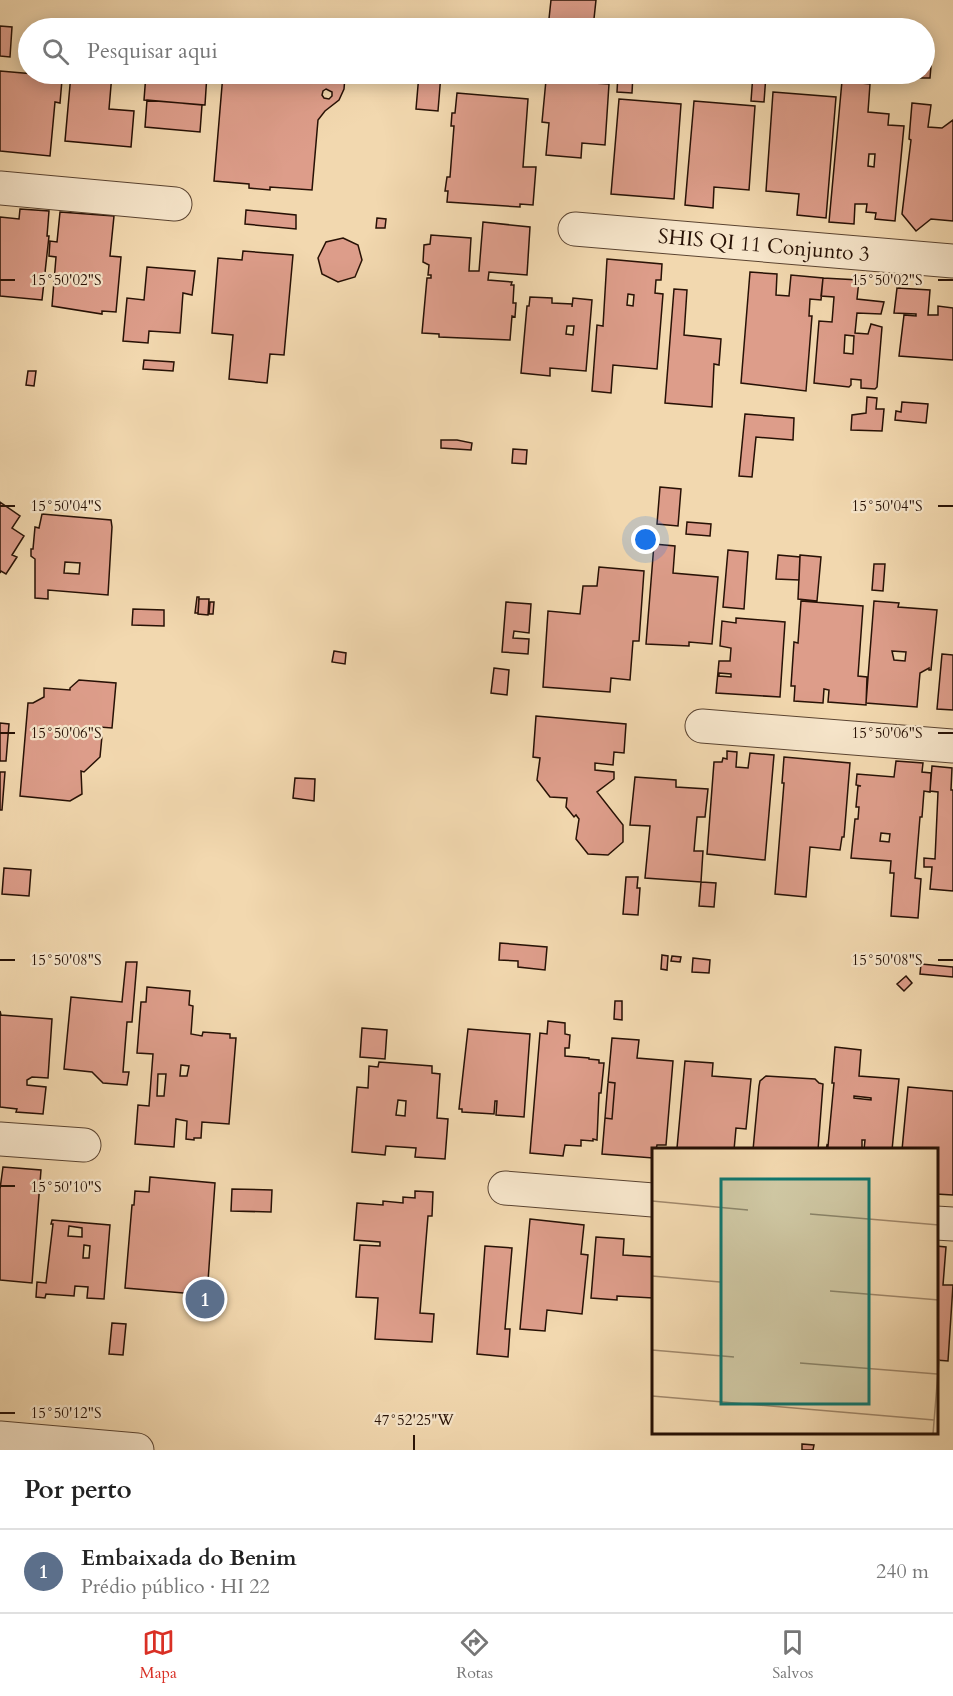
<!DOCTYPE html>
<html lang="pt">
<meta charset="utf-8">
<style>
body{margin:0;font-family:Cardo,serif;background:#f2f2f2;color:#222}
.you{position:absolute;left:646px;top:540px;width:21px;height:21px;margin:-15px;border:4px solid #fff;border-radius:50%;background:#1a73e8;box-shadow:0 0 0 9px #1a73e833}
.badge{display:grid;place-items:center;width:39px;height:39px;border-radius:50%;background:#d93025;color:#fff;font-size:20px;font-weight:700}
.pin{position:absolute;translate:-50% -50%;border:3px solid #fff;box-shadow:0 2px 6px #0006}
.list{margin:0;padding:0;list-style:none}
h2{display:flex;justify-content:space-between;align-items:center;height:78px;margin:0;padding:0 24px;font-size:26px}
h2 small{font-size:20px;font-weight:400;color:#767676}
.list li{display:grid;grid-template-columns:39px 1fr auto;gap:18px;align-items:center;box-sizing:border-box;height:84px;padding:0 24px;border-top:2px solid #e0e0e0}
.list b{display:block;font-size:22px;white-space:nowrap}
.list p{margin:0;font-size:20px;white-space:nowrap;color:#767676}
.list em{font-size:20px;font-style:normal;color:#767676}
.icon{flex:none;width:33px;height:33px;fill:none;stroke:currentColor;stroke-width:2;stroke-linecap:round;stroke-linejoin:round}
.map{position:relative;flex:none;width:953px;height:1450px;overflow:hidden}
.search{position:absolute;background:#fff;box-shadow:0 3px 15px #0003;left:18px;right:18px;top:18px;height:66px;display:flex;align-items:center;gap:15px;box-sizing:border-box;padding:0 21px;border-radius:33px;color:#767676;font-size:22px}
.sheet{height:162px;background:#fff}
nav{display:flex;justify-content:space-around;align-items:center;box-sizing:border-box;height:84px;border-top:2px solid #e0e0e0;background:#fff;font-size:16px;color:#767676}
nav a{display:grid;justify-items:center;gap:3px}
nav .on{color:#d93025}
.map>svg:first-child{display:block}
</style>
<div class="map">
<svg width="953" height="1450" viewBox="0 0 953 1450">
<rect width="100%" height="100%" fill="#f2d8af"/>
<filter id="stains"><feTurbulence type="fractalNoise" baseFrequency=".00333" numOctaves="4"/><feColorMatrix values="0 0 0 0 .2 0 0 0 0 .09 0 0 0 0 .02 0 0 0 .5 -.17"/></filter>
<radialGradient id="worn" r=".72"><stop offset=".6" stop-color="#630" stop-opacity="0"/><stop offset="1" stop-color="#630" stop-opacity=".3"/></radialGradient>
<!-- building -->
<path fill="#dd9d8a" stroke="#271105" stroke-width="1.5" fill-rule="evenodd" d="M 551,0 L 596,0 L 593,28 L 548,28 Z
M 141,24 L 156,25 L 156,28 L 141,28 Z
M 0,26 L 12,27 L 10,57 L 0,56 Z
M 924,65 L 931,66 L 930,78 L 917,78 L 917,74 L 924,74 Z
M 0,71 L 57,76 L 56,79 L 62,80 L 60,103 L 55,102 L 50,156 L 0,151 Z
M 71,74 L 112,74 L 109,109 L 134,111 L 131,147 L 65,141 Z
M 146,74 L 207,74 L 205,105 L 144,100 Z
M 223,74 L 306,74 L 345,77 L 344,89 L 339,100 L 325,111 L 318,120 L 312,190 L 270,187 L 270,190 L 249,188 L 249,184 L 214,181 ZM 326,89 L 332,92 L 332,96 L 329,99 L 324,98 L 322,95 L 323,91 Z
M 419,74 L 441,74 L 438,111 L 416,109 Z
M 618,74 L 633,74 L 632,93 L 617,92 Z
M 753,74 L 766,75 L 764,102 L 751,101 Z
M 546,80 L 609,84 L 605,145 L 582,143 L 581,158 L 546,155 L 549,123 L 542,122 Z
M 842,81 L 870,84 L 868,112 L 889,114 L 888,125 L 904,126 L 895,221 L 875,219 L 876,213 L 866,212 L 867,204 L 855,204 L 854,224 L 829,222 ZM 869,154 L 875,154 L 874,167 L 868,166 Z
M 773,92 L 836,97 L 826,218 L 797,215 L 799,194 L 766,191 Z
M 457,93 L 528,99 L 523,167 L 536,167 L 533,205 L 520,204 L 520,207 L 447,202 L 448,191 L 445,191 L 447,177 L 450,177 L 454,126 L 451,126 L 452,113 L 455,113 Z
M 619,99 L 681,104 L 674,199 L 611,194 Z
M 147,100 L 202,105 L 200,132 L 145,127 Z
M 694,101 L 755,106 L 749,190 L 714,187 L 713,208 L 685,205 Z
M 912,103 L 931,105 L 928,127 L 942,128 L 953,120 L 953,221 L 931,219 L 916,231 L 902,214 L 911,140 L 909,139 Z
M 20,209 L 49,211 L 47,236 L 49,236 L 42,300 L 0,296 L 0,217 L 19,219 Z
M 246,210 L 296,215 L 296,229 L 245,224 Z
M 60,212 L 114,216 L 110,256 L 121,257 L 116,312 L 102,311 L 102,314 L 52,306 L 56,257 L 49,256 L 50,241 L 57,242 Z
M 377,218 L 386,219 L 385,228 L 376,228 Z
M 483,222 L 530,227 L 527,275 L 489,272 L 488,280 L 512,282 L 511,285 L 514,285 L 513,303 L 516,303 L 515,317 L 512,316 L 510,340 L 439,337 L 439,334 L 422,333 L 427,278 L 431,278 L 431,275 L 428,275 L 429,265 L 423,262 L 424,245 L 430,244 L 431,235 L 471,238 L 469,271 L 479,271 Z
M 343,238 L 358,245 L 362,260 L 355,277 L 338,282 L 322,274 L 318,258 L 326,242 Z
M 243,251 L 293,255 L 284,355 L 270,354 L 267,383 L 229,379 L 233,335 L 212,333 L 218,258 L 242,260 Z
M 607,259 L 662,264 L 661,280 L 656,280 L 655,293 L 663,294 L 657,369 L 613,365 L 611,393 L 592,391 L 597,325 L 603,326 ZM 628,294 L 634,295 L 633,306 L 627,305 Z
M 147,267 L 195,271 L 192,295 L 183,293 L 180,333 L 149,331 L 148,343 L 123,341 L 127,298 L 144,300 Z
M 750,272 L 777,274 L 776,295 L 789,296 L 791,275 L 823,278 L 821,300 L 810,299 L 809,316 L 812,316 L 806,391 L 741,383 Z
M 823,278 L 859,280 L 857,299 L 884,302 L 881,314 L 857,313 L 855,333 L 868,334 L 871,324 L 882,327 L 877,387 L 875,389 L 861,388 L 861,380 L 851,379 L 851,385 L 849,387 L 814,383 L 819,321 L 832,322 L 834,297 L 821,296 ZM 845,335 L 854,336 L 853,354 L 844,353 Z
M 897,288 L 930,290 L 928,315 L 938,315 L 938,306 L 953,308 L 953,360 L 899,356 L 904,315 L 916,316 L 916,314 L 894,313 Z
M 674,289 L 687,290 L 684,335 L 721,339 L 719,365 L 714,364 L 712,407 L 665,403 Z
M 530,297 L 552,298 L 552,303 L 572,304 L 572,307 L 573,298 L 592,300 L 586,371 L 550,368 L 550,376 L 521,373 L 527,306 L 529,306 ZM 567,326 L 574,326 L 573,335 L 566,334 Z
M 144,360 L 174,362 L 173,371 L 143,369 Z
M 28,371 L 36,371 L 34,386 L 26,385 Z
M 867,397 L 877,398 L 876,409 L 884,409 L 882,431 L 851,430 L 852,415 L 866,413 Z
M 902,402 L 928,404 L 926,423 L 895,420 L 896,411 L 901,412 Z
M 745,414 L 794,418 L 793,440 L 756,437 L 752,477 L 739,476 Z
M 441,440 L 457,440 L 472,443 L 471,450 L 441,448 Z
M 513,449 L 527,450 L 526,464 L 512,463 Z
M 660,487 L 681,489 L 678,526 L 657,524 Z
M 0,502 L 20,516 L 12,528 L 24,536 L 12,555 L 17,557 L 6,574 L 1,571 L 0,573 Z
M 42,514 L 111,520 L 112,527 L 108,595 L 48,590 L 48,599 L 35,598 L 35,559 L 31,556 L 31,549 L 33,549 L 35,527 L 39,528 ZM 65,562 L 80,563 L 79,574 L 64,573 Z
M 687,522 L 711,524 L 710,536 L 686,534 Z
M 654,544 L 675,546 L 673,573 L 718,577 L 712,644 L 689,642 L 689,646 L 646,644 Z
M 728,550 L 748,552 L 744,609 L 723,607 Z
M 778,555 L 800,557 L 799,580 L 776,579 Z
M 800,555 L 821,557 L 817,601 L 798,599 Z
M 874,564 L 885,564 L 883,591 L 872,590 Z
M 599,567 L 644,571 L 639,641 L 633,641 L 630,680 L 611,678 L 610,692 L 543,687 L 548,611 L 580,614 L 583,586 L 597,586 Z
M 197,597 L 199,597 L 198,613 L 195,613 Z
M 199,599 L 209,599 L 208,615 L 198,614 Z
M 801,601 L 863,606 L 858,676 L 867,677 L 866,705 L 828,702 L 829,690 L 824,689 L 823,703 L 794,701 L 795,686 L 791,686 L 794,642 L 798,643 Z
M 874,601 L 899,603 L 898,607 L 937,610 L 931,670 L 929,670 L 929,668 L 920,673 L 917,707 L 866,703 ZM 892,651 L 906,652 L 905,661 L 894,660 Z
M 210,602 L 214,602 L 213,614 L 209,614 Z
M 506,602 L 531,604 L 529,633 L 514,631 L 513,638 L 529,639 L 528,654 L 502,652 Z
M 133,609 L 164,610 L 164,626 L 132,625 Z
M 736,618 L 785,622 L 780,697 L 716,693 L 719,661 L 730,661 L 731,648 L 720,646 L 722,621 L 736,623 ZM 719,673 L 731,674 L 731,677 L 719,676 Z
M 334,651 L 346,653 L 345,664 L 332,662 Z
M 942,654 L 953,655 L 953,710 L 937,709 Z
M 494,668 L 509,670 L 507,695 L 491,693 Z
M 79,680 L 116,683 L 112,728 L 100,727 L 99,735 L 102,736 L 100,757 L 84,772 L 81,771 L 82,794 L 70,801 L 20,796 L 28,703 L 33,703 L 44,697 L 44,688 L 70,690 L 70,688 Z
M 536,716 L 626,724 L 624,753 L 614,752 L 613,765 L 595,763 L 595,770 L 614,772 L 614,779 L 597,792 L 623,825 L 623,842 L 608,855 L 588,854 L 576,839 L 579,819 L 576,815 L 574,817 L 566,807 L 567,798 L 550,797 L 537,780 L 540,758 L 533,757 Z
M 0,723 L 9,724 L 6,761 L 0,761 Z
M 727,751 L 737,752 L 736,767 L 748,768 L 750,753 L 774,755 L 765,860 L 707,854 L 714,762 L 722,762 L 723,758 L 727,759 Z
M 784,757 L 850,763 L 844,837 L 842,837 L 840,850 L 810,847 L 806,897 L 775,894 L 784,783 L 782,783 Z
M 896,761 L 923,763 L 922,772 L 931,773 L 930,792 L 924,791 L 922,817 L 920,817 L 915,878 L 921,879 L 918,918 L 891,916 L 894,873 L 890,873 L 891,861 L 851,858 L 855,819 L 858,819 L 859,807 L 856,807 L 858,786 L 861,786 L 856,785 L 857,774 L 894,777 ZM 881,833 L 890,834 L 889,842 L 880,841 Z
M 932,766 L 952,768 L 951,790 L 953,790 L 953,891 L 930,889 L 932,867 L 924,867 L 924,858 L 935,859 L 938,792 L 930,791 Z
M 0,772 L 5,772 L 2,810 L 0,810 Z
M 635,777 L 676,780 L 676,787 L 708,789 L 705,817 L 697,817 L 694,851 L 703,851 L 701,882 L 645,878 L 650,826 L 630,825 Z
M 295,778 L 315,779 L 314,801 L 293,798 Z
M 4,868 L 31,870 L 29,896 L 2,894 Z
M 626,877 L 638,877 L 637,888 L 640,888 L 638,915 L 623,914 Z
M 701,882 L 716,883 L 714,907 L 699,906 Z
M 500,943 L 547,947 L 545,970 L 518,967 L 518,961 L 499,960 Z
M 662,955 L 668,956 L 667,970 L 661,969 Z
M 672,956 L 681,957 L 680,962 L 671,961 Z
M 693,958 L 710,960 L 709,973 L 692,972 Z
M 126,962 L 137,962 L 132,1022 L 127,1022 L 123,1072 L 129,1072 L 127,1085 L 103,1083 L 92,1072 L 64,1069 L 71,997 L 122,1002 Z
M 921,964 L 953,967 L 953,977 L 920,974 Z
M 906,976 L 912,983 L 904,991 L 897,984 Z
M 147,987 L 190,991 L 189,1005 L 193,1006 L 191,1034 L 202,1036 L 203,1032 L 230,1034 L 230,1038 L 236,1038 L 229,1124 L 202,1122 L 201,1138 L 194,1138 L 194,1140 L 186,1139 L 187,1121 L 176,1119 L 174,1147 L 135,1144 L 138,1105 L 149,1106 L 153,1054 L 137,1053 L 141,1002 L 146,1002 ZM 181,1065 L 189,1066 L 187,1076 L 180,1076 ZM 158,1074 L 166,1074 L 164,1096 L 157,1096 Z
M 615,1001 L 622,1001 L 622,1020 L 614,1019 Z
M 0,1011 L 1,1015 L 52,1019 L 48,1078 L 32,1077 L 27,1080 L 27,1085 L 46,1087 L 43,1114 L 16,1112 L 17,1109 L 0,1107 Z
M 548,1021 L 565,1023 L 565,1034 L 570,1035 L 569,1048 L 565,1048 L 565,1056 L 589,1058 L 589,1059 L 599,1060 L 599,1063 L 604,1063 L 601,1093 L 599,1093 L 597,1140 L 593,1139 L 593,1141 L 581,1140 L 581,1146 L 565,1145 L 563,1156 L 530,1153 L 540,1033 L 547,1034 Z
M 362,1028 L 387,1030 L 385,1059 L 360,1057 Z
M 468,1029 L 530,1034 L 524,1117 L 496,1115 L 497,1101 L 495,1101 L 494,1114 L 462,1112 L 462,1109 L 459,1109 Z
M 612,1038 L 639,1040 L 637,1058 L 673,1061 L 666,1145 L 657,1145 L 656,1150 L 653,1150 L 653,1158 L 602,1154 L 605,1118 L 612,1119 L 615,1083 L 608,1082 Z
M 835,1047 L 861,1050 L 859,1076 L 899,1079 L 892,1150 L 864,1150 L 865,1140 L 862,1140 L 862,1150 L 826,1150 L 827,1145 L 828,1146 L 833,1093 L 834,1083 L 832,1083 ZM 854,1096 L 871,1098 L 871,1100 L 854,1098 Z
M 685,1061 L 713,1063 L 712,1076 L 751,1079 L 746,1129 L 736,1128 L 734,1150 L 681,1150 L 677,1148 Z
M 379,1062 L 432,1066 L 432,1073 L 440,1074 L 437,1118 L 448,1119 L 445,1159 L 415,1157 L 416,1148 L 386,1146 L 385,1155 L 352,1152 L 357,1087 L 368,1088 L 369,1066 L 378,1067 ZM 398,1100 L 406,1101 L 405,1116 L 396,1115 Z
M 766,1076 L 815,1079 L 819,1083 L 823,1084 L 818,1150 L 753,1150 L 759,1086 L 760,1081 Z
M 608,1082 L 615,1083 L 612,1119 L 605,1118 Z
M 908,1087 L 953,1091 L 953,1195 L 936,1194 L 936,1150 L 902,1150 Z
M 3,1167 L 41,1170 L 32,1283 L 0,1280 L 0,1189 Z
M 150,1177 L 215,1183 L 207,1295 L 125,1288 L 132,1205 L 134,1205 L 135,1191 L 149,1192 Z
M 232,1189 L 272,1190 L 271,1212 L 231,1211 Z
M 415,1191 L 433,1192 L 432,1216 L 428,1216 L 420,1313 L 434,1314 L 432,1342 L 375,1339 L 378,1298 L 356,1297 L 360,1245 L 380,1246 L 380,1242 L 354,1240 L 357,1203 L 383,1205 L 383,1201 L 403,1203 L 403,1197 L 415,1198 Z
M 530,1219 L 584,1225 L 581,1254 L 588,1255 L 582,1314 L 547,1310 L 545,1331 L 520,1329 Z
M 52,1220 L 110,1225 L 104,1299 L 87,1298 L 88,1287 L 75,1286 L 74,1296 L 46,1294 L 45,1298 L 36,1297 L 37,1282 L 46,1283 L 53,1224 L 51,1224 ZM 69,1226 L 82,1228 L 82,1237 L 68,1236 ZM 84,1245 L 90,1246 L 89,1258 L 83,1258 Z
M 596,1237 L 624,1239 L 623,1255 L 653,1257 L 653,1298 L 617,1296 L 617,1300 L 591,1298 Z
M 485,1246 L 512,1248 L 505,1329 L 510,1329 L 508,1357 L 477,1354 Z
M 936,1246 L 946,1247 L 943,1285 L 953,1285 L 948,1361 L 936,1360 Z
M 112,1323 L 126,1324 L 123,1355 L 109,1354 Z
M 802,1444 L 814,1445 L 813,1450 L 802,1450 Z"/>
<g fill="none" stroke-linecap="round" stroke-linejoin="round">
<defs>
<path id="minor" d="M 0,188 L 175,204
M 575,229 L 953,261
M 702,726 L 953,746
M 0,1139 L 84,1145
M 505,1188 L 653,1200
M 936,1223 L 953,1224
M 0,1438 L 137,1450"/>
</defs>
<!-- minor casing -->
<use href="#minor" stroke="#5a4330" stroke-width="35"/>
<!-- minor -->
<use href="#minor" stroke="#f7e6cb" stroke-width="33"/>
</g>
<!-- ticks -->
<path fill="none" stroke="#271105" stroke-width="2" d="M 0,280 L 15,280M 938,280 L 953,280M 0,506 L 15,506M 938,506 L 953,506M 0,733 L 15,733M 938,733 L 953,733M 0,960 L 15,960M 938,960 L 953,960M 0,1186 L 15,1186M 0,1413 L 15,1413M 414,1435 L 414,1450"/>
<g text-anchor="middle" stroke-width="4.5" stroke-linejoin="round" paint-order="stroke">
<!-- street labels -->
<g font-size="21" fill="#271105" stroke="#f7e6cb">
<text transform="translate(764 245) rotate(5)" y="7">SHIS QI 11 Conjunto 3</text>
</g>
</g>
<!-- overview -->
<g transform="translate(652 1148)">
<rect width="286" height="286" fill="#f2d8af"/>
<path fill="none" stroke="#a1886b" stroke-width="1.5" d="M 0,53 L 96,62M 158,66 L 287,77M 0,128 L 68,134M 178,143 L 287,152M 0,202 L 82,209M 148,215 L 285,226M 0,248 L 282,272M 281,286 L 287,212"/>
<path fill="#0f766e" fill-opacity="0.15" stroke="#0f766e" stroke-width="3" d="M 69,31 L 217,31 L 217,256 L 69,256 Z"/>
<rect width="286" height="286" fill="none" stroke="#271105" stroke-width="3"/>
</g>
<g font-size="15" text-anchor="middle" fill="#271105" stroke="#f7e6cb" stroke-width="4.5" stroke-linejoin="round" paint-order="stroke">
<text x="66" y="285">15°50'02"S</text>
<text x="887" y="285">15°50'02"S</text>
<text x="66" y="511">15°50'04"S</text>
<text x="887" y="511">15°50'04"S</text>
<text x="66" y="738">15°50'06"S</text>
<text x="887" y="738">15°50'06"S</text>
<text x="66" y="965">15°50'08"S</text>
<text x="887" y="965">15°50'08"S</text>
<text x="66" y="1192">15°50'10"S</text>
<text x="66" y="1418">15°50'12"S</text>
<text x="414" y="1425">47°52'25"W</text>
</g>
<rect width="100%" height="100%" filter="url(#stains)"/>
<rect width="100%" height="100%" fill="url(#worn)"/>
</svg>
<div class="you"></div>
<div class="pin badge" style="left:205px;top:1299px;background:#5c6f8a">1</div>
<div class="search"><svg class="icon" aria-label="search" viewBox="0 0 24 24"><circle cx="10" cy="10" r="6"/><path d="M15 15l6 6"/></svg>Pesquisar aqui</div>
</div>
<section class="sheet">
<h2>Por perto<small></small></h2>
<ul class="list">
<li><span class="badge" style="background:#5c6f8a">1</span><div><b>Embaixada do Benim</b><p>Prédio público · HI 22</p></div><em>240 m</em></li>
</ul>
</section>
<nav>
<a class="on"><svg class="icon" aria-label="map" viewBox="0 0 24 24"><path d="M3 6l6-2 6 2 6-2v14l-6 2-6-2-6 2zM9 4v14M15 6v14"/></svg>Mapa</a>
<a><svg class="icon" aria-label="directions" viewBox="0 0 24 24"><path d="M12 3l9 9-9 9-9-9zM9 14v-3h6M13 9l2 2-2 2"/></svg>Rotas</a>
<a><svg class="icon" aria-label="saved" viewBox="0 0 24 24"><path d="M7 4h10v16l-5-4-5 4z"/></svg>Salvos</a>
</nav>
